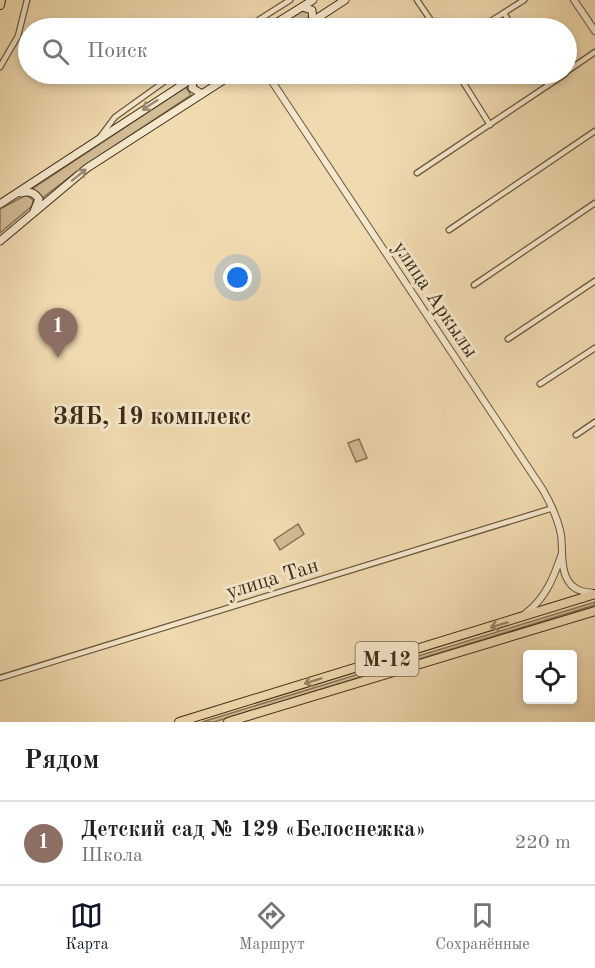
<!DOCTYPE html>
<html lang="ru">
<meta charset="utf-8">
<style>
body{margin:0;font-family:"Old Standard TT",serif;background:#f2f2f2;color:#202124}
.controls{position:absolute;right:18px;bottom:18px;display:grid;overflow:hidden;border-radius:6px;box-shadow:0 3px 9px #0003}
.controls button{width:54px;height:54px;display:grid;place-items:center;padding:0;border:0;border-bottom:2px solid #e0e0e0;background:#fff;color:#202124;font:30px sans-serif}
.you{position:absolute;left:238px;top:278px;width:21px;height:21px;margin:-15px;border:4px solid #fff;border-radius:50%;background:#1a73e8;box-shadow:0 0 0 9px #1a73e833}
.badge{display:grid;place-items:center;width:39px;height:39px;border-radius:50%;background:#111827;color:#fff;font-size:20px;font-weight:700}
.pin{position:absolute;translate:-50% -50px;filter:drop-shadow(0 2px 3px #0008)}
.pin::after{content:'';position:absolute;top:32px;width:21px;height:18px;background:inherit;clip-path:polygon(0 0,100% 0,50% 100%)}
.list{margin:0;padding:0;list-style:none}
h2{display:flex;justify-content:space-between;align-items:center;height:78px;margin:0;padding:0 24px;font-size:26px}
h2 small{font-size:20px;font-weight:400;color:#757577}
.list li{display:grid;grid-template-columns:39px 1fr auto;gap:18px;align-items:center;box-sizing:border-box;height:84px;padding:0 24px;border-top:2px solid #e0e0e0}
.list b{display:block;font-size:22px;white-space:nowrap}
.list p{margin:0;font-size:20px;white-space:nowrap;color:#757577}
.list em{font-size:20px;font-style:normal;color:#757577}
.icon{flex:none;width:33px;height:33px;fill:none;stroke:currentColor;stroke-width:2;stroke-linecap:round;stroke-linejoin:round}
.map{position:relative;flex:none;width:595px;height:722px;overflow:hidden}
.search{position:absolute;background:#fff;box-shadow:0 3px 9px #0003;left:18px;right:18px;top:18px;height:66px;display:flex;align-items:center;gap:15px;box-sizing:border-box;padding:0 21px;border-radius:33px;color:#757577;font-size:22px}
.sheet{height:162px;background:#fff}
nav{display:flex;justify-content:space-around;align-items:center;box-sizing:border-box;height:84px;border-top:2px solid #e0e0e0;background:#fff;font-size:16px;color:#757577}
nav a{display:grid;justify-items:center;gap:3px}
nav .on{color:#111827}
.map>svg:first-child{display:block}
</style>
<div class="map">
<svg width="595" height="722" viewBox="0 0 595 722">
<rect width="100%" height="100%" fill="#f0daaf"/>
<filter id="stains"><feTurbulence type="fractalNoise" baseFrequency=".00333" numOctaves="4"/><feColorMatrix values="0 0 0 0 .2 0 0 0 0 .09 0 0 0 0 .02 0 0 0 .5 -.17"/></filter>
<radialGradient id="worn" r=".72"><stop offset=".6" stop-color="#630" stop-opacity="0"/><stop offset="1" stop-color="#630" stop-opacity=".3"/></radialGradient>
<!-- green -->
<path fill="#d2bc95" stroke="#887456" stroke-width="1.5" d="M 304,10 L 309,11 L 310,16 L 293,28 L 275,28 Z
M 186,87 L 191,95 L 84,166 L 41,199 L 33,188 Z
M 26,195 L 33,200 L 32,206 L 0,233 L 0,209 Z
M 359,439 L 367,458 L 356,462 L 348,443 Z
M 298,524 L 304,534 L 280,550 L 274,540 Z
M 595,602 L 595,605 L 214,722 L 202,722 Z"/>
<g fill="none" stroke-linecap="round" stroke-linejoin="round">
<defs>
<path id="minor" d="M 417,0 L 436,28
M 504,13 L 513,28
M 246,28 L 290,0
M 480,28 L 524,0
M 0,67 L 18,36 L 27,0
M 566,72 L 595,52
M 458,74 L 490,125
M 541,74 L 548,85
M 100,137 L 115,117 L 175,74
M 417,173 L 565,74
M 449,230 L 595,131
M 474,285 L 595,203
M 508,339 L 595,281
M 540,384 L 595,348
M 576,435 L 595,422
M 0,678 L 553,508"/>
<path id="tertiary" d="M 574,0 L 595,31
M 267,74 L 543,490 C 551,504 558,519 561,535 C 563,549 560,570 569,582 C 575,591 585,592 594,593
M 525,614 C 546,598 554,577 562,553"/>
<path id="secondary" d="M 302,7 L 312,10 L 313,21
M 268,28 L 313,0
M 302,28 L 345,0
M 194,78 L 192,88 L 202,94
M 21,193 C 29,191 34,192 39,199 L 34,211
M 0,204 L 199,74
M 0,241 L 87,168 L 233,74"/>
<path id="primary" d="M 0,5 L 1,0
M 179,722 L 595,594
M 228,722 L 595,611"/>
</defs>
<!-- minor casing -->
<use href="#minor" stroke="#6a573d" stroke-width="7"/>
<!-- tertiary casing -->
<use href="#tertiary" stroke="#6a573d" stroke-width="8"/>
<!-- secondary casing -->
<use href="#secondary" stroke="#3d2b17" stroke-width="9"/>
<!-- primary casing -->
<use href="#primary" stroke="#3d2b17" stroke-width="10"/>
<!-- minor -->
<use href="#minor" stroke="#f5e7cb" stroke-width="4.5"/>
<!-- tertiary -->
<use href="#tertiary" stroke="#f5e7cb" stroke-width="6"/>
<!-- secondary -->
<use href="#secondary" stroke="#f5e7cb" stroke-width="7"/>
<!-- primary -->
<use href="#primary" stroke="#f0daaf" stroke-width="8"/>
</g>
<!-- one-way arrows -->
<defs><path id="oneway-shaft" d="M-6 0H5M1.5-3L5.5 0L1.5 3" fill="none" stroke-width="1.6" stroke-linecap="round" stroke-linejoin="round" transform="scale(1.5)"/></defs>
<g stroke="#998971">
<use href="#oneway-shaft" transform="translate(150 105) rotate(147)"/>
<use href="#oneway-shaft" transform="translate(79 175) rotate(-39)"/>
</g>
<g stroke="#968263">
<use href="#oneway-shaft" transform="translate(499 625) rotate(163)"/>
<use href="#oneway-shaft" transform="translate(313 681) rotate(163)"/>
</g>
<g text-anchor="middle" stroke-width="6" stroke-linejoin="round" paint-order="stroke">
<!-- shield labels -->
<rect fill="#f5e7cb" stroke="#74634d" stroke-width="1.5" x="355.5" y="642" width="63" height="34" rx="4.5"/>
<g font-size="20" font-weight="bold" fill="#3d2b17">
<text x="387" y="666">М-12</text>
</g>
<!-- street labels -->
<g font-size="21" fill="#3d2b17" stroke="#f5e7cb">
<text transform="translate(436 299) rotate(56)" y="7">улица Аркылы</text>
<text transform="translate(272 578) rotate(-17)" y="7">улица Тан</text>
</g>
<!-- quarter labels -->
<g font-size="24" font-weight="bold" fill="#3d2b17" stroke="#f5e7cb">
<text x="152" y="424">ЗЯБ, 19 комплекс</text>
</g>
</g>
<rect width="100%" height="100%" filter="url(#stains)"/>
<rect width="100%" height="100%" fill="url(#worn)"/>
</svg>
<div class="controls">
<button><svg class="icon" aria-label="locate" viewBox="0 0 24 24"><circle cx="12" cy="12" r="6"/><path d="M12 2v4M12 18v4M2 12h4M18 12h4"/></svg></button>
</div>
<div class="you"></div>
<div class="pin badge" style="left:58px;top:358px;background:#8d6e63">1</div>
<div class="search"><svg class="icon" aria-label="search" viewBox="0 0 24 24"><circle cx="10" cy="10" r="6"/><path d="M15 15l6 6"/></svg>Поиск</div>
</div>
<section class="sheet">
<h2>Рядом<small></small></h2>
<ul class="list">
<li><span class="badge" style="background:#8d6e63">1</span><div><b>Детский сад № 129 «Белоснежка»</b><p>Школа</p></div><em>220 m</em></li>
</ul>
</section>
<nav>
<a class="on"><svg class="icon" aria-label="map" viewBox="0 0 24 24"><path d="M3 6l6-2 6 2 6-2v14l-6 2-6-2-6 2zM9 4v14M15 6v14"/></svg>Карта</a>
<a><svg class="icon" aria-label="directions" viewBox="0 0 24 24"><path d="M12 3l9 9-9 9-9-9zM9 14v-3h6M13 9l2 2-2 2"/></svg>Маршрут</a>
<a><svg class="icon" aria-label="saved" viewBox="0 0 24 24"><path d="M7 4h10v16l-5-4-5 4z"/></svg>Сохранённые</a>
</nav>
